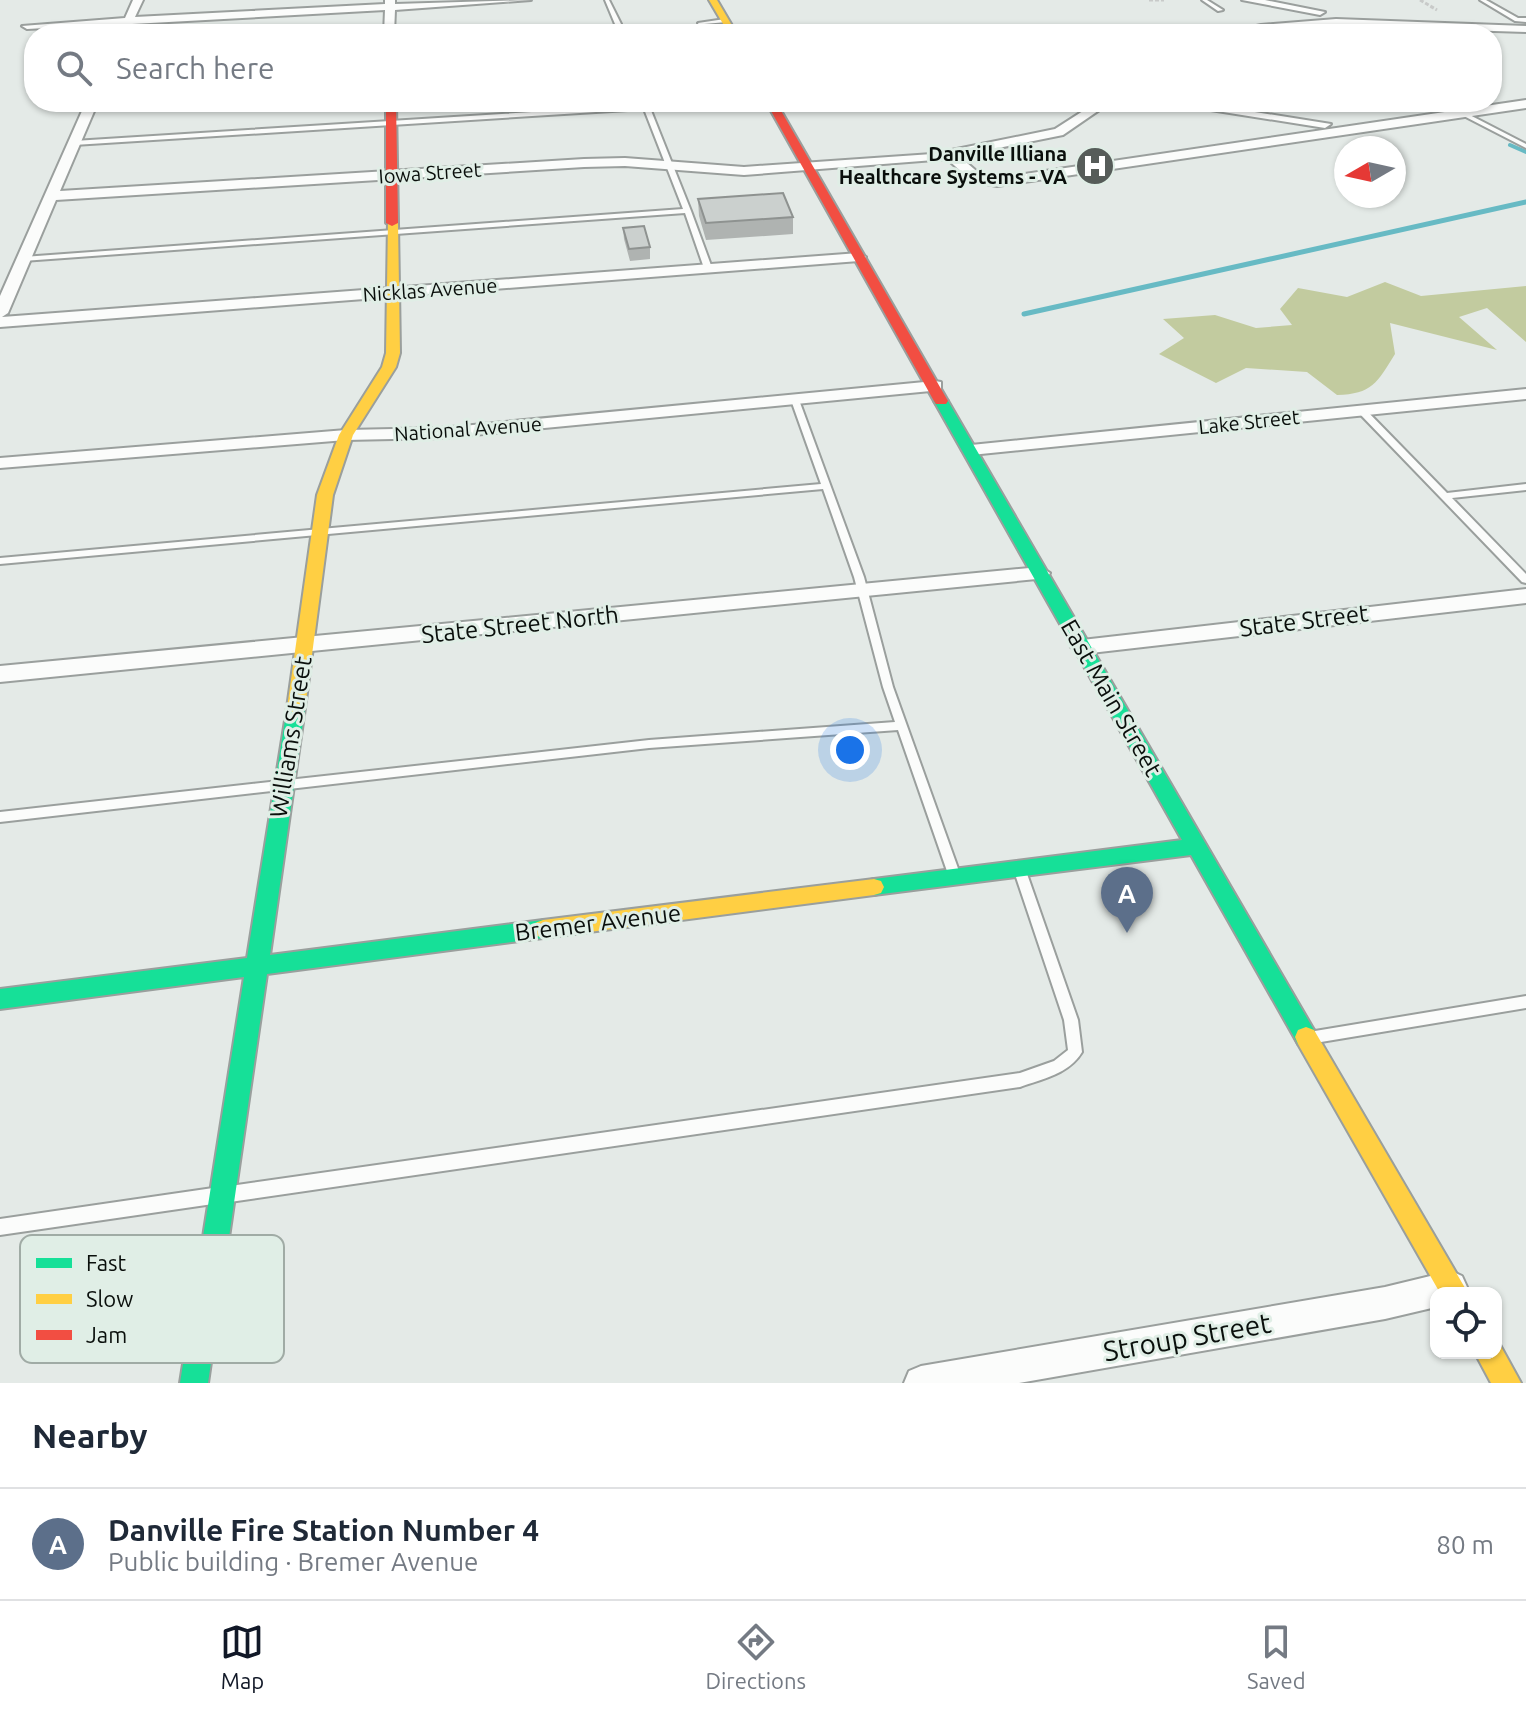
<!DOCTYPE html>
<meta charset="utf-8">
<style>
body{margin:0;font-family:Ubuntu,sans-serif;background:#f2f2f3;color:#1f2937}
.controls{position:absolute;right:24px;bottom:24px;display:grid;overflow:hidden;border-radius:16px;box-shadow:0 2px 6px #0004}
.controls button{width:72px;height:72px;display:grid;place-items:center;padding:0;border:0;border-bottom:2px solid #e0e1e3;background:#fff;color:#1f2937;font:40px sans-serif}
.compass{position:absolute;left:1334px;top:136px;width:72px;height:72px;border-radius:50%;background:#fff;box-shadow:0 2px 6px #0004;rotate:261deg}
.you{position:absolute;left:850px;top:750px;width:28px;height:28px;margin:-20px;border:6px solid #fff;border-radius:50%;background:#1a73e8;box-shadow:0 0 0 12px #1a73e833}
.badge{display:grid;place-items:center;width:52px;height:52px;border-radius:50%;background:#111827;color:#fff;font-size:26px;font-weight:700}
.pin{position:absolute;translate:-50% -66px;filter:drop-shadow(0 2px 4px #0008)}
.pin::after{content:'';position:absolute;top:42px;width:28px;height:24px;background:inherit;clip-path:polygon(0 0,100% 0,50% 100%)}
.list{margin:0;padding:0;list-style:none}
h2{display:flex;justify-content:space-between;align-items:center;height:104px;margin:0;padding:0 32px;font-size:34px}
h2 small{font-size:26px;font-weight:400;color:#747a83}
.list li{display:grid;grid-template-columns:52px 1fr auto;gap:24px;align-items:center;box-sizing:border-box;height:112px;padding:0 32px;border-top:2px solid #e0e1e3}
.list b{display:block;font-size:30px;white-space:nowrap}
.list p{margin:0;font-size:26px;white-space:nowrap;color:#747a83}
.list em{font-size:26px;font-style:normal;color:#747a83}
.icon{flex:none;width:44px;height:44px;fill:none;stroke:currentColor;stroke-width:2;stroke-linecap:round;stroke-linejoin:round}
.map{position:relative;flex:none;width:1526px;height:1383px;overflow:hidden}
.search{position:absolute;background:#fff;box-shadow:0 2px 6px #0004;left:24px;right:24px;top:24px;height:88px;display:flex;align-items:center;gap:20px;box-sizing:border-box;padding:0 28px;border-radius:32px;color:#747a83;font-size:30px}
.sheet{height:216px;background:#fff}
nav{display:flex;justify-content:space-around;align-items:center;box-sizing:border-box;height:112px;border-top:2px solid #e0e1e3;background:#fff;font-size:22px;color:#747a83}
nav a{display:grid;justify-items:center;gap:4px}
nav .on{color:#111827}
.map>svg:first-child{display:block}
</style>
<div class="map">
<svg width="1526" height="1383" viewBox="0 0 1526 1383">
<rect width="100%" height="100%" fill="#e4eae7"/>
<!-- forest -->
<path fill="#c2cb9f" d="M 1385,282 L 1421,296 L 1526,286 L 1526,342 L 1487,308 L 1459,317 L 1497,350 L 1390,323 L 1395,354 C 1377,383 1372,394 1337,395 L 1307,372 L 1246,368 L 1216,383 L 1159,354 L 1184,338 L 1163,319 L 1215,315 L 1256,328 L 1292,325 L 1280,309 L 1298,288 L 1347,297 Z"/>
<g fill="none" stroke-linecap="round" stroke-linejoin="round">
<!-- stream-far1 -->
<path stroke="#67bac4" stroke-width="4" d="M 1510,145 L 1526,152"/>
<!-- stream -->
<path stroke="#67bac4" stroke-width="5" d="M 1024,314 L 1526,202"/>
<defs>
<path id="lane" d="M 605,0 L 609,0 L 621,24 L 615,30 L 537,34 L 612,28 L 615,24 Z
M 1202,0 L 1207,0 L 1223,10 L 1218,11 Z
M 1480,0 L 1486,0 L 1518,18 L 1526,18 L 1526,22 L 1515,21 Z
M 725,19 L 727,22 L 704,24 L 709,34 L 703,34 L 698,23 Z
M 643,102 L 648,103 L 691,211 L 712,268 L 711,270 L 704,268 L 685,213 L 23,261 L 19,259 L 23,257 L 683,209 L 644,109 L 74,145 L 71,143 L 74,141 L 643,105 Z
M 1462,111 L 1526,144 L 1526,148 L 1460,114 L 1459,113 Z
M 795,397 L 799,400 L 864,577 L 893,687 L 960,874 L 958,878 L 954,879 L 950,878 L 948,874 L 898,730 L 649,748 L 0,822 L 0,812 L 649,740 L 895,722 L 883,687 L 854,577 L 823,489 L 0,564 L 0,558 L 821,484 L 791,400 Z
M 1361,407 L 1364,408 L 1447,493 L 1526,484 L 1526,490 L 1452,498 L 1526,574 L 1526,583 L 1522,582 L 1358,412 L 1358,408 Z
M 1020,866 L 1024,867 L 1026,871 L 1078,1020 L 1082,1052 C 1069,1074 1042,1079 1020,1087 L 230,1202 L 225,1199 L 222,1194 L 225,1189 L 230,1186 L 1020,1073 L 1054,1061 L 1068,1050 L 1064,1020 L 1014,871 L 1016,867 Z
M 1526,996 L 1526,1008 L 1315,1043 L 1310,1041 L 1308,1037 L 1310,1033 L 1315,1031 Z
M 213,1188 L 218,1191 L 221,1196 L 218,1201 L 213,1204 L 0,1235 L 0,1219 Z"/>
<path id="street" d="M 133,0 L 143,0 L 135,17 L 385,4 L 385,0 L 395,0 L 395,4 L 531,0 L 395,10 L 394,34 L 384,34 L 385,10 L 132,24 L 128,34 L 118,33 L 122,24 L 27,29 L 22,26 L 125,18 Z
M 1242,0 L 1265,0 L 1325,12 L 1320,15 Z
M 1336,19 L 1526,26 L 1526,32 L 1336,26 L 1218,34 L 1261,25 Z
M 1526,100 L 1526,108 L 997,186 L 972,181 L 947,159 L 744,175 L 625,166 L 584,167 L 56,200 L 8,313 L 2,317 L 859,253 L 866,257 L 859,261 L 0,327 L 0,296 L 86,102 L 98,102 L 60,191 L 584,159 L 625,158 L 744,167 L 932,154 L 1055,129 L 1097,102 L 1111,102 L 1063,135 L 959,156 L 981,175 L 997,178 Z
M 1160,102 L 1192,102 L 1331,124 L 1325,128 Z
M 935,381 L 941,382 L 941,390 L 441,438 L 346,440 L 0,468 L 0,458 L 346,430 L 441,428 Z
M 1526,389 L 1526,399 L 971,455 L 962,450 L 971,445 Z
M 1040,567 L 1050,573 L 1047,578 L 0,682 L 0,666 Z
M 1526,589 L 1526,603 L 1082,654 L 1071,647 L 1082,640 Z
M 1451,1271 L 1462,1276 L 1467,1287 L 1465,1293 L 1436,1293 L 1436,1307 L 1385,1319 L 1019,1383 L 904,1383 L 909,1371 L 921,1366 L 1385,1287 Z"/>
<path id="fast" d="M 941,397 L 948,401 L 1314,1030 L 1317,1037 L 1314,1044 L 1306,1047 L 1298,1044 L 1191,855 L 874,895 L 867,893 L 864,887 L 867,881 L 874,879 L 1182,840 L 934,401 Z
M 296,701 L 305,708 L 270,955 L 543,920 L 551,923 L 554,929 L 551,935 L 543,938 L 267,974 L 208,1383 L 180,1383 L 244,977 L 0,1009 L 0,989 L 247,958 L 287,708 Z"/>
<path id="slow" d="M 709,0 L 717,0 L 737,34 L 729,34 Z
M 388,221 L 398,223 L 400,353 L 396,367 L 353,435 L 333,495 L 305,708 L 296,715 L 287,708 L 317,495 L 339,435 L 382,367 L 386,353 Z
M 874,879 L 881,881 L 884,887 L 881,893 L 874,895 L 543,938 L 535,935 L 532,929 L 535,923 L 543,920 Z
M 1306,1027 L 1314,1030 L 1468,1293 L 1440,1293 L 1298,1044 L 1295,1037 L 1298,1030 Z
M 1496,1342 L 1499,1343 L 1521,1383 L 1491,1383 L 1475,1353 L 1496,1353 Z"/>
<path id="jam" d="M 386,102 L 396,102 L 398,223 L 392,226 L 386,223 Z
M 766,102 L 776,102 L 948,401 L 946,404 L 936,404 L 934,401 Z"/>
</defs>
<!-- lane casing -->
<use href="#lane" stroke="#9a9f9d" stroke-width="4"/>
<!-- street casing -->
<use href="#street" stroke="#9a9f9d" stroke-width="4"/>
<!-- fast casing -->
<use href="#fast" stroke="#9a9f9d" stroke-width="4"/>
<!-- slow casing -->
<use href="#slow" stroke="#9a9f9d" stroke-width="4"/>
<!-- jam casing -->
<use href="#jam" stroke="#9a9f9d" stroke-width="4"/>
<!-- path -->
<path stroke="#c8cac9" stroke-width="3" stroke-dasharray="4 2" stroke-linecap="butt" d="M 1149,0 L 1164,0
M 1420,0 L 1437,10"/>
<!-- lane -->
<use href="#lane" fill="#fbfcfb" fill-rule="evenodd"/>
<!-- street -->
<use href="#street" fill="#fbfcfb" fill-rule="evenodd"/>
<!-- fast -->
<use href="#fast" fill="#16e098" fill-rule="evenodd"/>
<!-- slow -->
<use href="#slow" fill="#ffcf43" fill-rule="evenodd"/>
<!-- jam -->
<use href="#jam" fill="#f24e42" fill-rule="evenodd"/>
</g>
<!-- wall -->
<path fill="#afb3b1" d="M 698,199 L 793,217 L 793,234 L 706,240 L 699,216 Z
M 623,228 L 650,247 L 650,259 L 630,261 L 624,239 Z"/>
<!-- building -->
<path fill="#cbd0ce" stroke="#8e9290" stroke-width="2" d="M 783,193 L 793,217 L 706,223 L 698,199 Z
M 644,226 L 650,247 L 629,249 L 623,228 Z"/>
<!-- icons -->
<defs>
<symbol id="hospital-disc" viewBox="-11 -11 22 22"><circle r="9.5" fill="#565c59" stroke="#e0eee6"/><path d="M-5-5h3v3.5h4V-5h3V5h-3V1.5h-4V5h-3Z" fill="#fff"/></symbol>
</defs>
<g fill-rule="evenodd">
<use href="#hospital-disc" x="1073" y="144" width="44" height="44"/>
</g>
<g text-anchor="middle" stroke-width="6" stroke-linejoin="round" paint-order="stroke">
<!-- far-poi labels -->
<g font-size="20" font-weight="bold" fill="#0a0f0c" stroke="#e0eee6" text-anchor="end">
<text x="1067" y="161">Danville Illiana<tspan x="1067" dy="23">Healthcare Systems - VA</tspan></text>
</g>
<!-- far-street labels -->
<g font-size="20" fill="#0a0f0c" stroke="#e0eee6">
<text transform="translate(430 173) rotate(-4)" y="7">Iowa Street</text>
<text transform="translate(430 290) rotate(-4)" y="7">Nicklas Avenue</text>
<text transform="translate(1249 422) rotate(-6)" y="7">Lake Street</text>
<text transform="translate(468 429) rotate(-4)" y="7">National Avenue</text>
</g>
<!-- street labels -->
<g font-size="24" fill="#0a0f0c" stroke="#e0eee6">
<text transform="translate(1304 621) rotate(-7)" y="8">State Street</text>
<text transform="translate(520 625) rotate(-6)" y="8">State Street North</text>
<text transform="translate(1111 698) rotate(60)" y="8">East Main Street</text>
<text transform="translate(291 737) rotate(-81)" y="8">Williams Street</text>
<text transform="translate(598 923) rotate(-7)" y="8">Bremer Avenue</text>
</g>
<!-- near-street labels -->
<g font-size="28" fill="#0a0f0c" stroke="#e0eee6">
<text transform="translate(1187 1337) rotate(-10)" y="10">Stroup Street</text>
</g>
</g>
<!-- legend -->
<rect x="20" y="1235" width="264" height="128" rx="12" fill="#e0eee6" stroke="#a0aba5" stroke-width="2"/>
<rect x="36" y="1258" width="36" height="10" fill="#16e098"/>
<rect x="36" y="1294" width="36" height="10" fill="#ffcf43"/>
<rect x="36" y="1330" width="36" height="10" fill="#f24e42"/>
<g font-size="22" fill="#0a0f0c">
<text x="86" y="1271">Fast</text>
<text x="86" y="1307">Slow</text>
<text x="86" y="1343">Jam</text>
</g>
</svg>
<div class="controls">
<button><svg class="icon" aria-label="locate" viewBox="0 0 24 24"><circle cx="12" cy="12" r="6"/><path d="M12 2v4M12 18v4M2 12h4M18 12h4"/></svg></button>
</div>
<svg class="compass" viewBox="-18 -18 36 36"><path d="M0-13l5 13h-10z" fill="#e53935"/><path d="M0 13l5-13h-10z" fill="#747a83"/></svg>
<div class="you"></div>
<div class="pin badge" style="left:1127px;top:933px;background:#5c6f8a">A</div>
<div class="search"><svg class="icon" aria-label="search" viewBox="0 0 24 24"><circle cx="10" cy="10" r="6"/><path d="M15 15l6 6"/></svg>Search here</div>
</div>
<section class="sheet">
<h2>Nearby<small></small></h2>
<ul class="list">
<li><span class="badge" style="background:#5c6f8a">A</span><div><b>Danville Fire Station Number 4</b><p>Public building · Bremer Avenue</p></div><em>80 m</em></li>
</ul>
</section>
<nav>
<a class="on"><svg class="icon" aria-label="map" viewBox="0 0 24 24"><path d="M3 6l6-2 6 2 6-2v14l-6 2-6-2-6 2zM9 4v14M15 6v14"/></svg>Map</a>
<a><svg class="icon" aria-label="directions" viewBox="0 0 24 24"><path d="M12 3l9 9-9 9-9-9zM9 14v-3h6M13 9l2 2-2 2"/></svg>Directions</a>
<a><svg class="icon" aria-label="saved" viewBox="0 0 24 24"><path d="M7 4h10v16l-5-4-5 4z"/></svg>Saved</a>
</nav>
